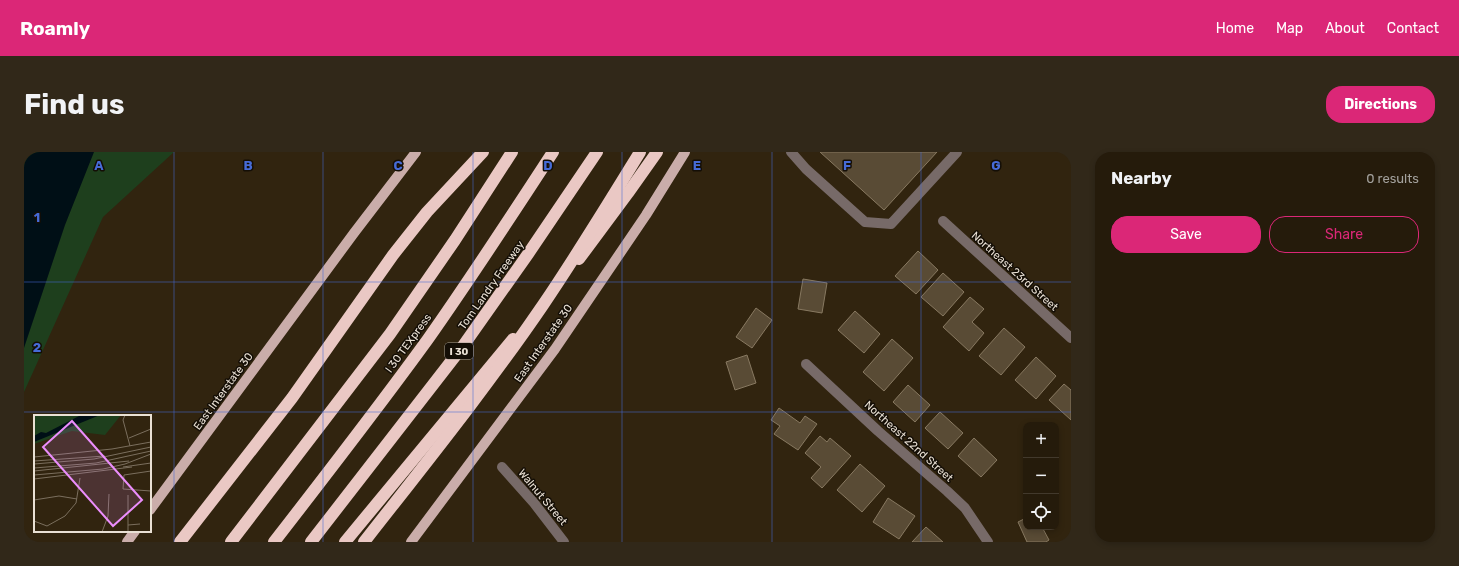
<!DOCTYPE html>
<meta charset="utf-8">
<style>
body{margin:0;font-family:Rubik,sans-serif;background:#312819;color:#f1f3f6}
.controls{position:absolute;right:12px;bottom:12px;display:grid;overflow:hidden;border-radius:8px;box-shadow:0 2px 6px #0003}
.controls button{width:36px;height:36px;display:grid;place-items:center;padding:0;border:0;border-bottom:1px solid #42392c;background:#251b0b;color:#f1f3f6;font:20px sans-serif}
.list{margin:0;padding:0;list-style:none}
h2{display:flex;justify-content:space-between;align-items:center;height:52px;margin:0;padding:0 16px;font-size:17px}
h2 small{font-size:13px;font-weight:400;color:#a3a19d}
.actions{display:flex;gap:8px;padding:12px 16px}
.actions a{flex:1;padding:9px 0;border:1px solid #db2777;border-radius:16px;text-align:center;font-size:14px;color:#db2777}
.actions .main{background:#db2777;color:#fff}
.icon{flex:none;width:22px;height:22px;fill:none;stroke:currentColor;stroke-width:2;stroke-linecap:round;stroke-linejoin:round}
.map{position:relative;flex:none;width:1047px;height:390px;overflow:hidden;border-radius:16px}
header{display:flex;align-items:center;gap:24px;box-sizing:border-box;height:56px;padding:0 20px;background:#db2777;color:#fff}
header strong{font-size:19px}
nav{display:flex;gap:22px;margin-inline-start:auto;font-size:14px}
.intro{display:flex;align-items:center;justify-content:space-between;box-sizing:border-box;height:96px;padding:0 24px}
h1{margin:0;font-size:28px}
.button{padding:10px 18px;border-radius:16px;background:#db2777;color:#fff;font-size:14px;font-weight:700}
main{display:flex;gap:24px;padding:0 24px}
aside{flex:1;background:#251b0b;border-radius:16px;box-shadow:0 2px 6px #0003}
.map>svg:first-child{display:block}
</style>
<header>
<strong>Roamly</strong>
<nav><a>Home</a><a>Map</a><a>About</a><a>Contact</a></nav>
</header>
<div class="intro"><h1>Find us</h1><a class="button">Directions</a></div>
<main>
<div class="map">
<svg width="1047" height="390" viewBox="0 0 1047 390">
<rect width="100%" height="100%" fill="#31240f"/>
<!-- green -->
<path fill="#1e3f1d" d="M 0,0 L 150,0 L 79,65 L 0,240 Z"/>
<!-- water -->
<path fill="#000f16" d="M 0,0 L 70,0 L 41,73 L 0,196 Z"/>
<!-- building -->
<path fill="#594b35" stroke="#887961" d="M 796,0 L 913,0 L 860,58 Z
M 894,99 L 914,118 L 892,142 L 871,124 Z
M 919,121 L 940,140 L 919,164 L 897,145 Z
M 779,127 L 803,131 L 798,161 L 774,157 Z
M 946,145 L 960,157 L 948,170 L 960,181 L 945,199 L 919,175 Z
M 732,156 L 748,168 L 728,196 L 712,185 Z
M 831,159 L 856,182 L 840,201 L 814,178 Z
M 980,176 L 1001,195 L 977,223 L 955,204 Z
M 868,187 L 889,206 L 860,239 L 839,220 Z
M 723,203 L 732,231 L 711,238 L 702,210 Z
M 1012,205 L 1032,224 L 1012,247 L 991,228 Z
M 1040,232 L 1047,238 L 1047,268 L 1025,248 Z
M 884,233 L 906,253 L 891,270 L 869,250 Z
M 755,256 L 776,271 L 781,264 L 793,272 L 774,298 L 750,282 L 756,274 L 747,268 Z
M 916,260 L 939,281 L 924,297 L 901,276 Z
M 796,284 L 803,290 L 806,286 L 827,304 L 798,336 L 787,326 L 797,315 L 781,301 Z
M 950,286 L 973,308 L 957,325 L 934,304 Z
M 836,312 L 861,334 L 838,360 L 813,338 Z
M 864,346 L 891,364 L 875,387 L 849,370 Z
M 1002,366 L 1002,375 L 1018,375 L 1025,388 L 1022,390 L 1003,390 L 994,370 Z
M 902,375 L 919,390 L 888,390 Z"/>
<g fill="none" stroke-linecap="round" stroke-linejoin="round">
<!-- minor -->
<path stroke="#776a68" stroke-width="10" d="M 767,0 L 782,17 L 841,70 L 867,72 L 933,0
M 919,69 L 1047,186
M 782,212 L 854,279 L 923,339 L 941,356 L 964,390
M 478,315 L 510,351 L 540,390"/>
<!-- major -->
<path stroke="#caadaa" stroke-width="10" d="M 126,358 L 330,81 L 392,0
M 103,390 L 111,379
M 387,390 L 531,197 L 622,63 L 661,0"/>
<!-- highway -->
<path stroke="#eac8c4" stroke-width="12" d="M 555,107 L 604,41 L 633,0
M 156,390 L 268,246 L 369,103 L 403,60 L 459,0
M 207,390 L 366,182 L 431,88 L 488,0
M 250,390 C 302,323 354,256 404,187 C 447,126 488,63 529,0
M 287,390 L 439,194 L 504,102 L 573,0
M 321,390 L 489,187"/>
<!-- highway-bridge -->
<path stroke="#eac8c4" stroke-width="12" d="M 340,390 C 401,312 463,235 519,153 C 553,103 584,52 616,0"/>
</g>
<!-- grid -->
<path fill="none" stroke="#466bd7" stroke-width="1" stroke-opacity="0.55" d="M 150,0 L 150,390M 299,0 L 299,390M 449,0 L 449,390M 598,0 L 598,390M 748,0 L 748,390M 897,0 L 897,390M 0,130 L 1047,130M 0,260 L 1047,260"/>
<g text-anchor="middle" stroke-width="3" stroke-linejoin="round" paint-order="stroke">
<!-- shield labels -->
<rect fill="#140e06" stroke="#a9a196" stroke-width="1" x="421" y="191" width="28" height="16" rx="3"/>
<g font-size="10" font-weight="bold" fill="#e9e0d4">
<text x="435" y="203">I 30</text>
</g>
<!-- street labels -->
<g font-size="11" fill="#e9e0d4" stroke="#140e06">
<text transform="translate(991 119) rotate(42)" y="4">Northeast 23rd Street</text>
<text transform="translate(467 133) rotate(-55)" y="4">Tom Landry Freeway</text>
<text transform="translate(384 191) rotate(-54)" y="4">I 30 TEXpress</text>
<text transform="translate(519 191) rotate(-55)" y="4">East Interstate 30</text>
<text transform="translate(199 239) rotate(-54)" y="4">East Interstate 30</text>
<text transform="translate(885 289) rotate(42)" y="4">Northeast 22nd Street</text>
<text transform="translate(519 345) rotate(50)" y="4">Walnut Street</text>
</g>
</g>
<!-- overview -->
<g transform="translate(10 263)">
<rect width="117" height="117" fill="#31240f"/>
<path d="M 0,0 L 87,0 L 71,20 L 38,16 L 0,29 Z" fill="#1e3f1d"/>
<path d="M 47,0 L 66,0 L 0,27 L 0,21 L 7,17 L 12,18 Z" fill="#000f16"/>
<path fill="none" stroke="#7b6f5e" stroke-width="1" d="M 91,0 L 89,5 L 96,31M 95,23 L 117,14M 0,42 L 78,34 L 117,27M 0,46 L 71,41M 0,49 L 60,44 L 117,32M 89,52 L 117,48M 0,53 L 62,48 L 117,36M 0,56 L 95,46M 117,56 L 90,60 L 89,74 L 117,76M 0,60 L 69,54 L 91,49 L 117,39M 0,64 L 98,52M 0,68 L 0,85M 0,85 L 25,81 L 43,84M 0,106 L 13,111 L 31,101 L 42,88 L 46,63M 94,110 L 106,109M 68,117 L 74,101 L 75,79M 94,117 L 94,80"/>
<path fill="#eb8dfc" fill-opacity="0.15" stroke="#eb8dfc" stroke-width="2" d="M 38,6 L 108,85 L 79,111 L 9,32 Z"/>
<rect width="117" height="117" fill="none" stroke="#e9e0d4" stroke-width="2"/>
</g>
<g font-size="13" text-anchor="middle" font-weight="bold" fill="#466bd7" stroke="#140e06" stroke-width="3" stroke-linejoin="round" paint-order="stroke">
<text x="75" y="18">A</text>
<text x="224" y="18">B</text>
<text x="374" y="18">C</text>
<text x="524" y="18">D</text>
<text x="673" y="18">E</text>
<text x="823" y="18">F</text>
<text x="972" y="18">G</text>
<text x="13" y="70">1</text>
<text x="13" y="200">2</text>
</g>
</svg>
<div class="controls">
<button>+</button>
<button>−</button>
<button><svg class="icon" aria-label="locate" viewBox="0 0 24 24"><circle cx="12" cy="12" r="6"/><path d="M12 2v4M12 18v4M2 12h4M18 12h4"/></svg></button>
</div>
</div>
<aside>
<h2>Nearby<small>0 results</small></h2>
<ul class="list">
</ul>
<div class="actions"><a class="main">Save</a><a>Share</a></div>
</aside>
</main>
